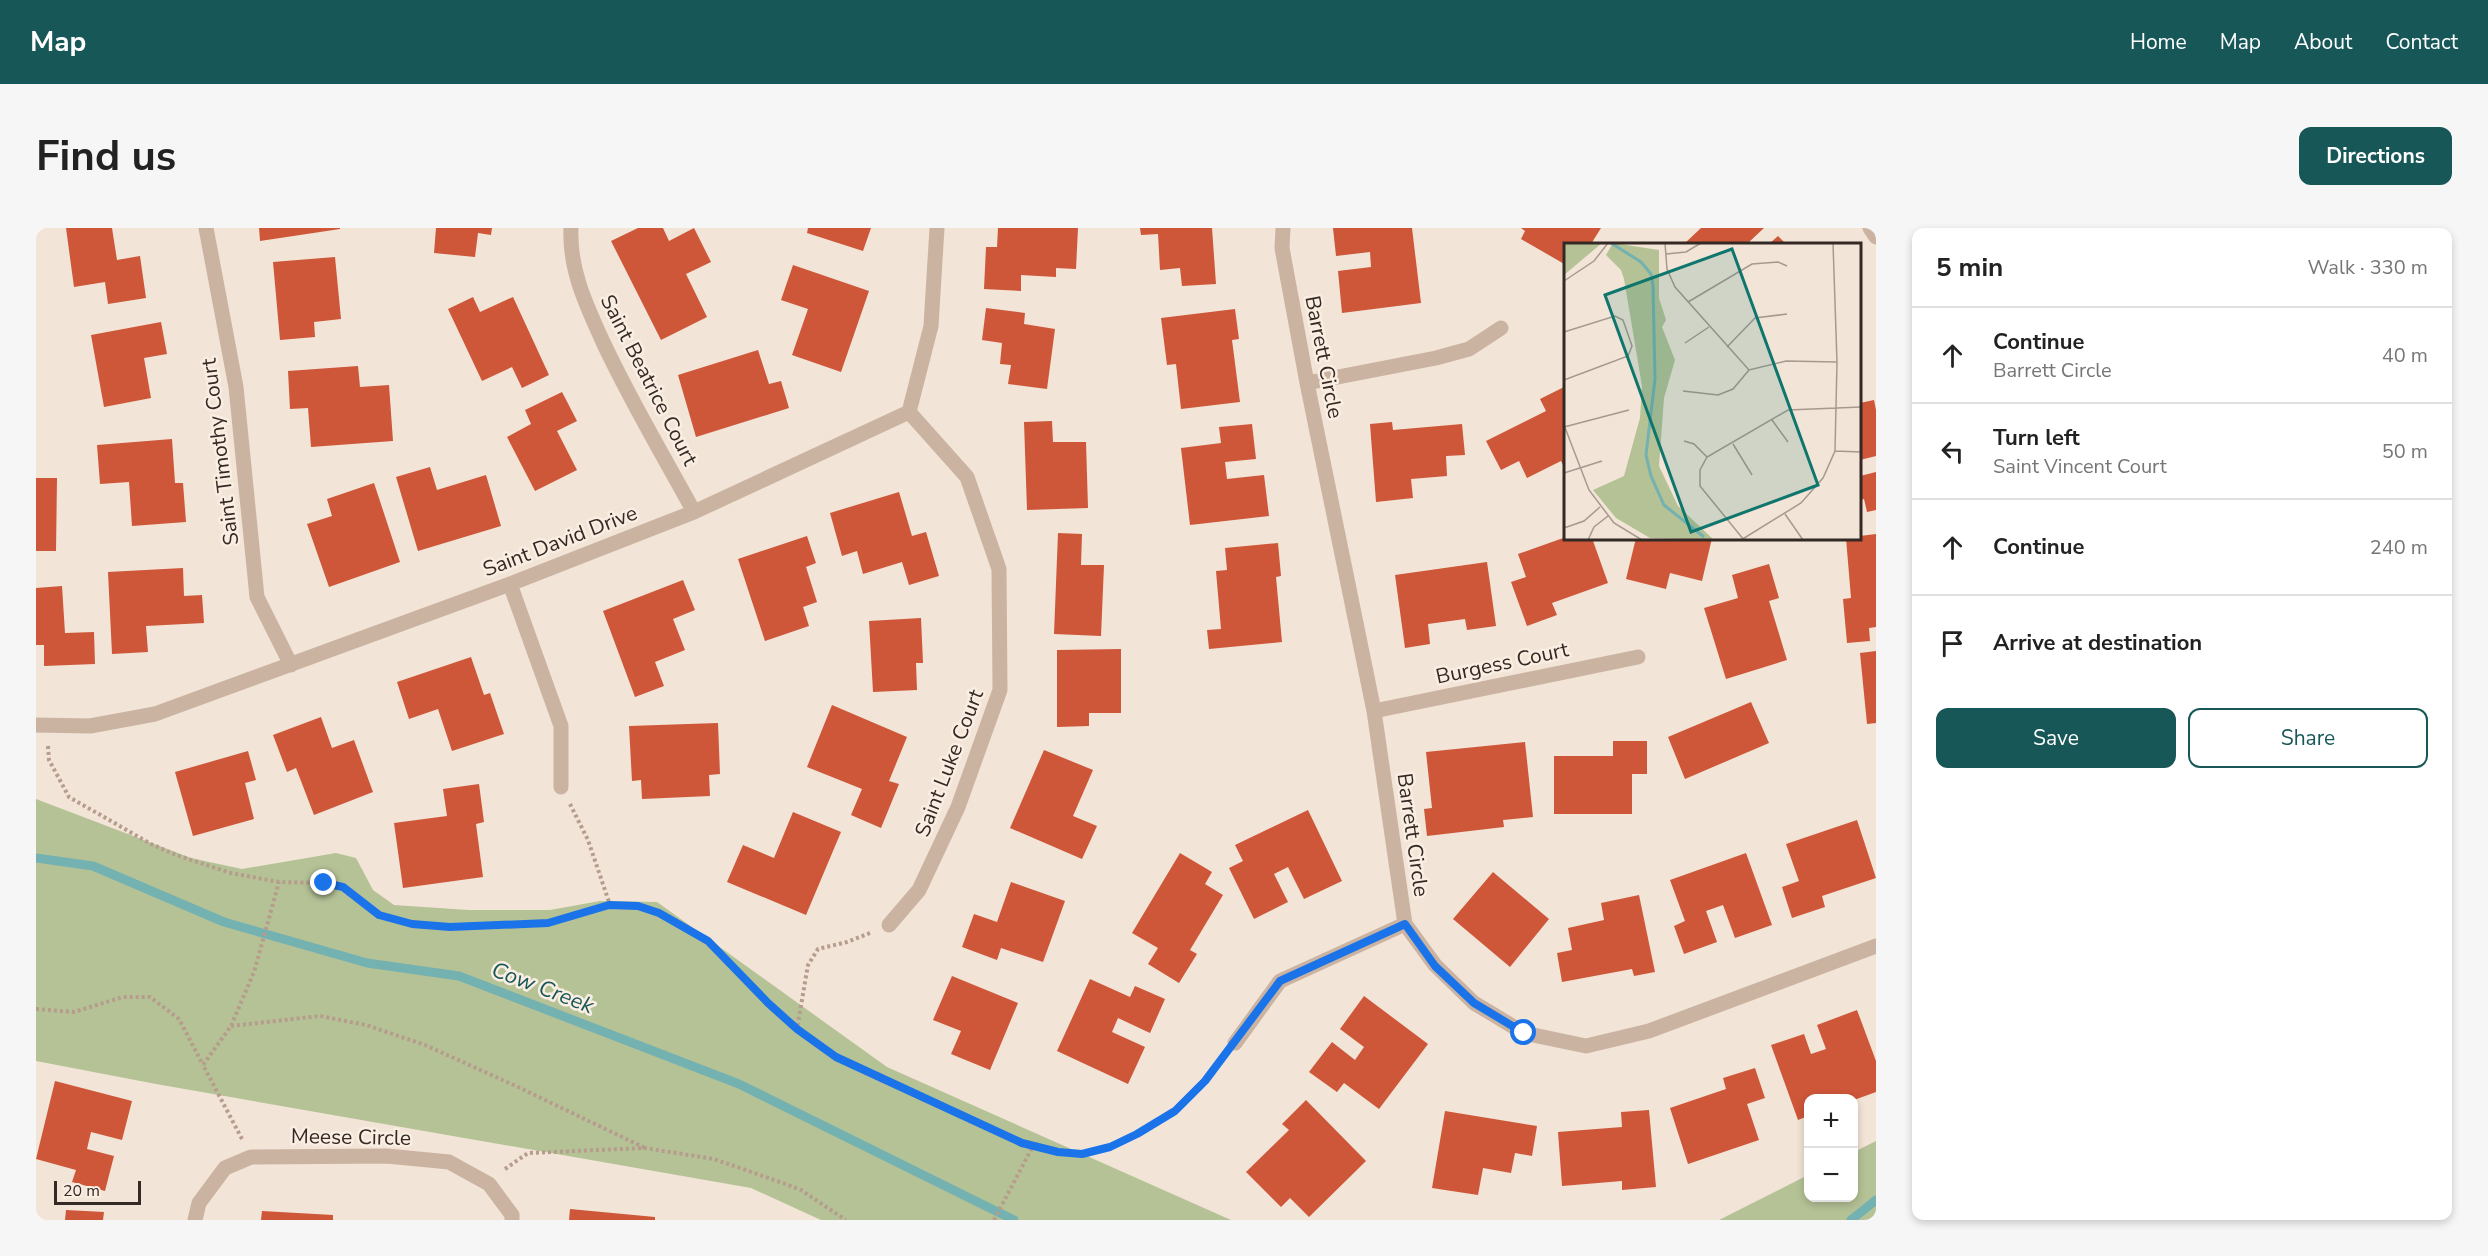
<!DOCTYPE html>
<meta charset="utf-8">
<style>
body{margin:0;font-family:"Nunito Sans",sans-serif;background:#f6f6f6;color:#222}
.controls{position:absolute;right:18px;bottom:18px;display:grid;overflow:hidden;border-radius:12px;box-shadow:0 3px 9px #0003}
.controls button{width:54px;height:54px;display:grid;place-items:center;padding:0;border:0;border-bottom:2px solid #e0e0e0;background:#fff;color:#222;font:30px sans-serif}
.scale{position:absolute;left:18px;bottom:15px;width:87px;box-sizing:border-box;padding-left:6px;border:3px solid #352925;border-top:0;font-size:16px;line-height:21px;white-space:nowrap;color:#352925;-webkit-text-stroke:4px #faeee2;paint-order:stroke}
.stop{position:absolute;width:18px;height:18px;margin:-14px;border:4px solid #1a73e8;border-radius:50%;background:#fff}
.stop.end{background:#1a73e8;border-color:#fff;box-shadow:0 2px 6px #0008}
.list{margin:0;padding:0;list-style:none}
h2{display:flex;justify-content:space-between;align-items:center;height:78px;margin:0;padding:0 24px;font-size:26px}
h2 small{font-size:20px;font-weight:400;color:#767676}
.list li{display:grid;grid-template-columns:39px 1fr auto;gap:18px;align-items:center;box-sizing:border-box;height:96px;padding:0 24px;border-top:2px solid #e0e0e0}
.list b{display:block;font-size:22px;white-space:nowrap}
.list p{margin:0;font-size:20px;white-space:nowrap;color:#767676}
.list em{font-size:20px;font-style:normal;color:#767676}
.actions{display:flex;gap:12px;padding:18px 24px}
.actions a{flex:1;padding:14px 0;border:2px solid #185758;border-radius:12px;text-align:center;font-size:21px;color:#185758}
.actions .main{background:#185758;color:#fff}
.icon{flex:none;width:33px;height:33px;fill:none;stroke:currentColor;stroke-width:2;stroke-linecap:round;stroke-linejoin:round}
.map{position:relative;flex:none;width:1840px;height:992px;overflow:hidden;border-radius:12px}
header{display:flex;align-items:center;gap:36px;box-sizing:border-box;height:84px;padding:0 30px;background:#185758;color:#fff}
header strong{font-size:28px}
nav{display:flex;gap:33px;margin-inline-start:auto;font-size:21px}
.intro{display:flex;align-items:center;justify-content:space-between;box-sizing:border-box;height:144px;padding:0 36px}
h1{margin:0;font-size:42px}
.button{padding:15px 27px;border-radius:12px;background:#185758;color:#fff;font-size:21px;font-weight:700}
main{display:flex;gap:36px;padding:0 36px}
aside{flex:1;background:#fff;border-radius:12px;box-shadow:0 3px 9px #0003}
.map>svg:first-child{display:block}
</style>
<header>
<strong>Map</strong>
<nav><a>Home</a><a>Map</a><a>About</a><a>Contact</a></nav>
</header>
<div class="intro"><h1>Find us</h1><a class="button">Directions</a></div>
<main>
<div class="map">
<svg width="1840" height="992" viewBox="0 0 1840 992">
<rect width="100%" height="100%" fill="#f2e4d6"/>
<!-- green -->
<path fill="#b5c296" d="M 0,571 L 155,630 L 206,641 L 300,625 L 320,630 L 337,662 L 358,677 L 433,682 L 514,682 L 564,673 L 621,674 L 851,839 L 1195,992 L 785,992 L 715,960 L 120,856 L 0,833 Z
M 1840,913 L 1840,992 L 1683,992 L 1772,947 L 1772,970 L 1818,970 L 1818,924 Z"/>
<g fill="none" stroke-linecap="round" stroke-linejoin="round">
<!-- stream -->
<path stroke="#74b1b1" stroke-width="9" d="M 0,630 L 57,638 L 188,694 L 331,735 L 423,748 L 703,856 L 978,992
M 1815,992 L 1840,972"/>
</g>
<!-- building -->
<path fill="#ce5639" d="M 30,0 L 76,0 L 81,32 L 104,28 L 110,70 L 72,76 L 69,54 L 38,59 Z
M 223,0 L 304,0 L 304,1 L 224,13 Z
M 400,0 L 456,0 L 455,7 L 442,5 L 439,29 L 398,25 Z
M 602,0 L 627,0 L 633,13 L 658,0 L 675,34 L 650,46 L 671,89 L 625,112 L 575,13 Z
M 772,0 L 835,0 L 827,23 L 771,5 Z
M 962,0 L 1042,0 L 1040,41 L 1020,40 L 1020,49 L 985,47 L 985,63 L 948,61 L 950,19 L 961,19 Z
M 1104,0 L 1176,0 L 1180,56 L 1146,58 L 1144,40 L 1124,42 L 1122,6 L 1105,7 Z
M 1297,0 L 1376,0 L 1385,75 L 1306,85 L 1302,43 L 1335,39 L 1334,24 L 1300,28 Z
M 1485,0 L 1565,0 L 1555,16 L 1530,16 L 1530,37 L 1485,11 L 1489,3 Z
M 1665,0 L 1728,0 L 1712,15 L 1714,16 L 1648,16 Z
M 1742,8 L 1750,16 L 1733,16 Z
M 299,29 L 305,91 L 278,94 L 279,109 L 244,112 L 237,34 Z
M 757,37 L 833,63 L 805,144 L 756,127 L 772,81 L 745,72 Z
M 437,69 L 444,84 L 477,69 L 513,147 L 486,160 L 476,139 L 446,153 L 412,81 Z
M 950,80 L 989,85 L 988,96 L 1019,101 L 1011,161 L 972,156 L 975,137 L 964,136 L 966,115 L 946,112 Z
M 1199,81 L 1203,111 L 1196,112 L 1204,174 L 1145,181 L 1140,136 L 1131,137 L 1125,90 Z
M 125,94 L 131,126 L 108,130 L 115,170 L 68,179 L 55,107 Z
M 722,122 L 733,156 L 745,153 L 753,180 L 660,209 L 642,147 Z
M 322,138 L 324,159 L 353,157 L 357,213 L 275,219 L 272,180 L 254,181 L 252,143 Z
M 1528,159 L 1530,163 L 1530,243 L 1525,233 L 1491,250 L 1483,233 L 1465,242 L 1450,213 L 1510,183 L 1504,171 Z
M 526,164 L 541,193 L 521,203 L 541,242 L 499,263 L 471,209 L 495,196 L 489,182 Z
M 1838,172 L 1840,182 L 1840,228 L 1824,232 L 1824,175 Z
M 1016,193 L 1017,214 L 1050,214 L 1052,280 L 991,282 L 988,194 Z
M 1356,194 L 1357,202 L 1426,196 L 1429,227 L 1410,228 L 1411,248 L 1375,251 L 1377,270 L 1340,274 L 1334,196 Z
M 1216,196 L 1220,231 L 1189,234 L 1191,251 L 1228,247 L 1233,288 L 1154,297 L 1145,220 L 1185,215 L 1183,199 Z
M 136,211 L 139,255 L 147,255 L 150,294 L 96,298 L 93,254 L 64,256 L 61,217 Z
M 394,239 L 401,262 L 450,247 L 465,298 L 382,323 L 360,249 Z
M 1840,244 L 1840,282 L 1831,284 L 1828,271 L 1824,272 L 1824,248 Z
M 0,250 L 21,250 L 20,323 L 0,323 Z
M 338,255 L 364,334 L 293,359 L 271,296 L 296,288 L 291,271 Z
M 863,264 L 876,308 L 890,304 L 903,348 L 873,357 L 866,334 L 827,346 L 821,323 L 806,328 L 794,285 Z
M 1022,305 L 1046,306 L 1045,337 L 1068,337 L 1065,408 L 1018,406 Z
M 1840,306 L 1840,399 L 1833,400 L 1834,413 L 1811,415 L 1807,371 L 1815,370 L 1810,310 L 1824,310 L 1824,308 Z
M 771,308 L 780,335 L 770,339 L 781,374 L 767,379 L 773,398 L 729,413 L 702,331 Z
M 1530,309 L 1556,310 L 1572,355 L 1516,375 L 1521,387 L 1491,398 L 1475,354 L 1490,349 L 1482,326 Z
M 1600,310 L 1676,310 L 1666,353 L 1634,345 L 1630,361 L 1590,351 Z
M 1242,315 L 1245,348 L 1240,349 L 1246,414 L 1173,421 L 1171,402 L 1185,401 L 1180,343 L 1191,342 L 1189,320 Z
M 1451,334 L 1460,398 L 1431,402 L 1429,391 L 1392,396 L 1394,416 L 1369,420 L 1359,347 Z
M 1733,336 L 1743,370 L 1733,373 L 1751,432 L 1690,451 L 1668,380 L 1702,370 L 1696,347 Z
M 147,340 L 148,368 L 166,367 L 168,395 L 110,398 L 112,424 L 76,426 L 72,344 Z
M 647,352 L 659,382 L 637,391 L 649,422 L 619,434 L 628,458 L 599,469 L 567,383 Z
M 26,358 L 29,405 L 58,404 L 59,436 L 8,438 L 8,417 L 0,417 L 0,360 Z
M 885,390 L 887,435 L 880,435 L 881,462 L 837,464 L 833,393 Z
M 1085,421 L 1085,485 L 1053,485 L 1053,498 L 1021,499 L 1021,422 Z
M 1840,423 L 1840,495 L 1831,496 L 1824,425 Z
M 435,429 L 448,467 L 454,465 L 468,506 L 416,523 L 402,481 L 373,491 L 361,454 Z
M 1715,474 L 1733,515 L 1649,551 L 1632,509 Z
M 796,477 L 871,509 L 853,553 L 863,556 L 845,600 L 815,587 L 826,561 L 771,539 Z
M 285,489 L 296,520 L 318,512 L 337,564 L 278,587 L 260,540 L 251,544 L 237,507 Z
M 682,495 L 684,546 L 673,547 L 674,568 L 606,571 L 605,552 L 596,553 L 593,498 Z
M 1577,513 L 1611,513 L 1611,546 L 1596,546 L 1596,586 L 1518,586 L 1518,528 L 1577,528 Z
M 1489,514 L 1497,589 L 1467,592 L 1468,599 L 1391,608 L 1388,581 L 1396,580 L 1390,524 Z
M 1008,522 L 1057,542 L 1037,588 L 1061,598 L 1046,631 L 974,600 Z
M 212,523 L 220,552 L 209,555 L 218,591 L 157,608 L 139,544 Z
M 443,556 L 448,594 L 440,596 L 447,649 L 367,660 L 358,595 L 411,588 L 407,561 Z
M 1272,582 L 1306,653 L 1268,671 L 1252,639 L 1238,646 L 1252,674 L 1218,691 L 1193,640 L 1207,633 L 1199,617 Z
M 757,584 L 805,604 L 770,687 L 691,654 L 707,617 L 738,630 Z
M 1821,592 L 1840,650 L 1786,668 L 1789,679 L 1756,690 L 1746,659 L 1763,653 L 1750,616 Z
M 1144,625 L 1176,644 L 1169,656 L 1187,667 L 1154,722 L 1161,726 L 1143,755 L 1112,736 L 1122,720 L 1096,705 Z
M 1710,625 L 1736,697 L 1699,710 L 1687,677 L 1670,683 L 1681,714 L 1648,726 L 1638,698 L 1649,693 L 1634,652 Z
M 1457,644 L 1513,691 L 1474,739 L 1417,691 Z
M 975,654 L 1029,673 L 1007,734 L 965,720 L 961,732 L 926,719 L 938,686 L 961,694 Z
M 1603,667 L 1619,744 L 1598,748 L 1596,741 L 1526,754 L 1521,725 L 1536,722 L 1532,700 L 1568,692 L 1565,675 Z
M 916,748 L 982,775 L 954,842 L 915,826 L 925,803 L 897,792 Z
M 1054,751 L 1094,769 L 1099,758 L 1129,771 L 1114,805 L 1082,790 L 1076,804 L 1109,819 L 1092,856 L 1021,823 Z
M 1328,768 L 1392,816 L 1343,881 L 1308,855 L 1301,864 L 1273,844 L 1296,814 L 1319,832 L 1328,819 L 1304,801 Z
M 1821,782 L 1840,833 L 1840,864 L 1818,872 L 1772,870 L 1772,888 L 1762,892 L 1735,817 L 1768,806 L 1775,826 L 1790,821 L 1781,797 Z
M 1719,840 L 1729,870 L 1711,876 L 1723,912 L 1652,936 L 1634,880 L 1690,861 L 1687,850 Z
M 19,853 L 96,873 L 86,912 L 55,904 L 51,921 L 78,928 L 69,963 L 36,954 L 40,942 L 0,931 Z
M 1270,872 L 1330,933 L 1273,989 L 1254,970 L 1245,979 L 1210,944 L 1253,902 L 1246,896 Z
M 1613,882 L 1620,959 L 1586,962 L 1586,953 L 1526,958 L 1522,904 L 1586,899 L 1585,884 Z
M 1409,883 L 1501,898 L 1496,928 L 1479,925 L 1475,945 L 1447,940 L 1442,967 L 1396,960 Z
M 534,981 L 619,989 L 619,992 L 533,992 Z
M 30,982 L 68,984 L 67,992 L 29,992 Z
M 226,983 L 297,987 L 297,992 L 225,992 Z"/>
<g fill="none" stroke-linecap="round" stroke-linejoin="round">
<!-- path -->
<path stroke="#b69c8c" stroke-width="4" stroke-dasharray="3 3" stroke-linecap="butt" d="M 12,518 L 13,532 L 33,569 L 115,616 L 140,627 L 195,645 L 243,654 L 288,655 L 307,659 L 343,687 L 376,696 L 414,699 L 511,695 L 574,677
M 534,576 L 552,612 L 574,677 L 601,678 L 623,685 L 672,713 L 761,801
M 834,705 L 811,714 L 782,721 L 772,737 L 761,801 L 800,829 L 986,915 L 1022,924 L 1046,926 L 1074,919 L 1101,906 L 1139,883 L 1169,853 L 1186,832
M 0,781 L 38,784 L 87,769 L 114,769 L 143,791 L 167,837
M 195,798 L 284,788 L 330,797 L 389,817 L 482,859 L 609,920
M 206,911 L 167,837 L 195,798 L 218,744 L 243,654
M 469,941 L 492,925 L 609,920 L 678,931 L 747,955 L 765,962 L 810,992
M 958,992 L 997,918"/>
<!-- minor -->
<path stroke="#cbb3a2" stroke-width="15" d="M 170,0 L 200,159 L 221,369 L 255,437
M 535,0 C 533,41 550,77 567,114 C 594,172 627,227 658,284
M 1247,0 L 1246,20 L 1271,155 L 1338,483 L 1369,696 L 1399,737 L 1438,775 L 1488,805 L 1550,818 L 1613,803 L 1840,718
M 1834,0 L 1840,9
M 1271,155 L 1400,130 L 1433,121 L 1465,100
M 474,356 L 525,498 L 525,559
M 1338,483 L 1602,429
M 0,497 L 54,498 L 119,486 L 474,356 L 658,284 L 873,184 L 895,98 L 901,0
M 853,697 L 883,662 L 922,579 L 964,462 L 963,341 L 931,249 L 873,184
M 1199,815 L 1244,753 L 1369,696
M 159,992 L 163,975 L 189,940 L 215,929 L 351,928 L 413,934 L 453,956 L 476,987 L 476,992"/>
</g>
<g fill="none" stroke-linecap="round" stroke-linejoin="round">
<!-- route -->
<path stroke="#1a73e8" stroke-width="8" d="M 288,655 L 307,659 L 343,687 L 376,696 L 414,699 L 512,695 L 573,677 L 602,678 L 623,685 L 672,713 L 732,775 L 761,801 L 800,829 L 986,915 L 1022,924 L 1046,926 L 1074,919 L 1101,906 L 1139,883 L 1169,853 L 1244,753 L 1369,696 L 1399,738 L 1438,775 L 1488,805"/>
</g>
<g text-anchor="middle" stroke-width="5" stroke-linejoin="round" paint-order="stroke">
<!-- street labels -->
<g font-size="21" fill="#352925" stroke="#faeee2">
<text transform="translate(1288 129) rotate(79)" y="7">Barrett Circle</text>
<text transform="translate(613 152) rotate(63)" y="7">Saint Beatrice Court</text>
<text transform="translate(184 224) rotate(-97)" y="7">Saint Timothy Court</text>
<text transform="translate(524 313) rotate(-21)" y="7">Saint David Drive</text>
<text transform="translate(1466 435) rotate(-12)" y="7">Burgess Court</text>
<text transform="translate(913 535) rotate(-69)" y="7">Saint Luke Court</text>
<text transform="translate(1377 607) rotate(82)" y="7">Barrett Circle</text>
<text transform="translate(315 909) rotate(1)" y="7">Meese Circle</text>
</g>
<!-- water labels -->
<g font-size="22" font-style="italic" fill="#185758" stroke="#faeee2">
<text transform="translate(507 759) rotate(21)" y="8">Cow Creek</text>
</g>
</g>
<!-- overview -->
<g transform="translate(1528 15)">
<rect width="297" height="297" fill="#f2e4d6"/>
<path d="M 0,0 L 38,0 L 0,32 ZM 49,0 L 95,7 L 95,55 L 102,77 L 98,84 L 111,117 L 100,155 L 95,223 L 114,263 L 150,297 L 86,295 L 52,275 L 29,247 L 60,233 L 76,175 L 78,143 L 60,36 L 57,27 L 42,12 Z" fill="#b5c296"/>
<path fill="none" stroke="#74b1b1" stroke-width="3" d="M 47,0 L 77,19 L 87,31 L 89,43 L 91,136 L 82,212 L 87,233 L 100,262 L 140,294"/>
<path fill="none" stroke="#a6998f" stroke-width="1.5" d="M 101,0 L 103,26 L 111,44 L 185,127 L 222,118 L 273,119M 102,11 L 122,9 L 137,0M 0,38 L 30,18 L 44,0M 124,59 L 188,21 L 214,19 L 223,23M 0,89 L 51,73 L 59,77 L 68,103 L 64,113 L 0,137M 121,100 L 145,84M 163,104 L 191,75 L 223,71M 119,148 L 154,152 L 169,146 L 185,127M 208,177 L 224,199M 0,182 L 25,247 L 50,280 L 78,297M 0,184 L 65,167M 120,198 L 130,201 L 143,214M 169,201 L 188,232M 271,208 L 297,209M 0,230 L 38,218M 221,271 L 239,297M 0,285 L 20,278 L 36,264M 24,297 L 30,284 L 44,273M 177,297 L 237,260 L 259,235 L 271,208 L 273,119 L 269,0M 180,297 L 136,243 L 136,227 L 143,214 L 224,167 L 297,164"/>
<path fill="#0f766e" fill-opacity="0.15" stroke="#0f766e" stroke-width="3" d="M 168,6 L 254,242 L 127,289 L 41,52 Z"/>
<rect width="297" height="297" fill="none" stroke="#352925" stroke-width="3"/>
</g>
</svg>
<div class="controls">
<button>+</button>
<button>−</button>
</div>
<div class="scale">20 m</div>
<div class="stop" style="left:1488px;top:805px"></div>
<div class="stop end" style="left:288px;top:655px"></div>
</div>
<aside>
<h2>5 min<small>Walk · 330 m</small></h2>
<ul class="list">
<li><svg class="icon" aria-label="ahead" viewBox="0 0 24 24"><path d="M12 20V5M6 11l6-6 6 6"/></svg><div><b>Continue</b><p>Barrett Circle</p></div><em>40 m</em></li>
<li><svg class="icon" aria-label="left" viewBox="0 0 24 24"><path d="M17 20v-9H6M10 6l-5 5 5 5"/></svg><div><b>Turn left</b><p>Saint Vincent Court</p></div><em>50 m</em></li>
<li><svg class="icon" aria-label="ahead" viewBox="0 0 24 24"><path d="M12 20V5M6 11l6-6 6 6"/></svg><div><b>Continue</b></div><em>240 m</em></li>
<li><svg class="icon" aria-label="arrive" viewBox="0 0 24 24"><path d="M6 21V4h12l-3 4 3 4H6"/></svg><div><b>Arrive at destination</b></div></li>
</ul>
<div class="actions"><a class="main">Save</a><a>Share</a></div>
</aside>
</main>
